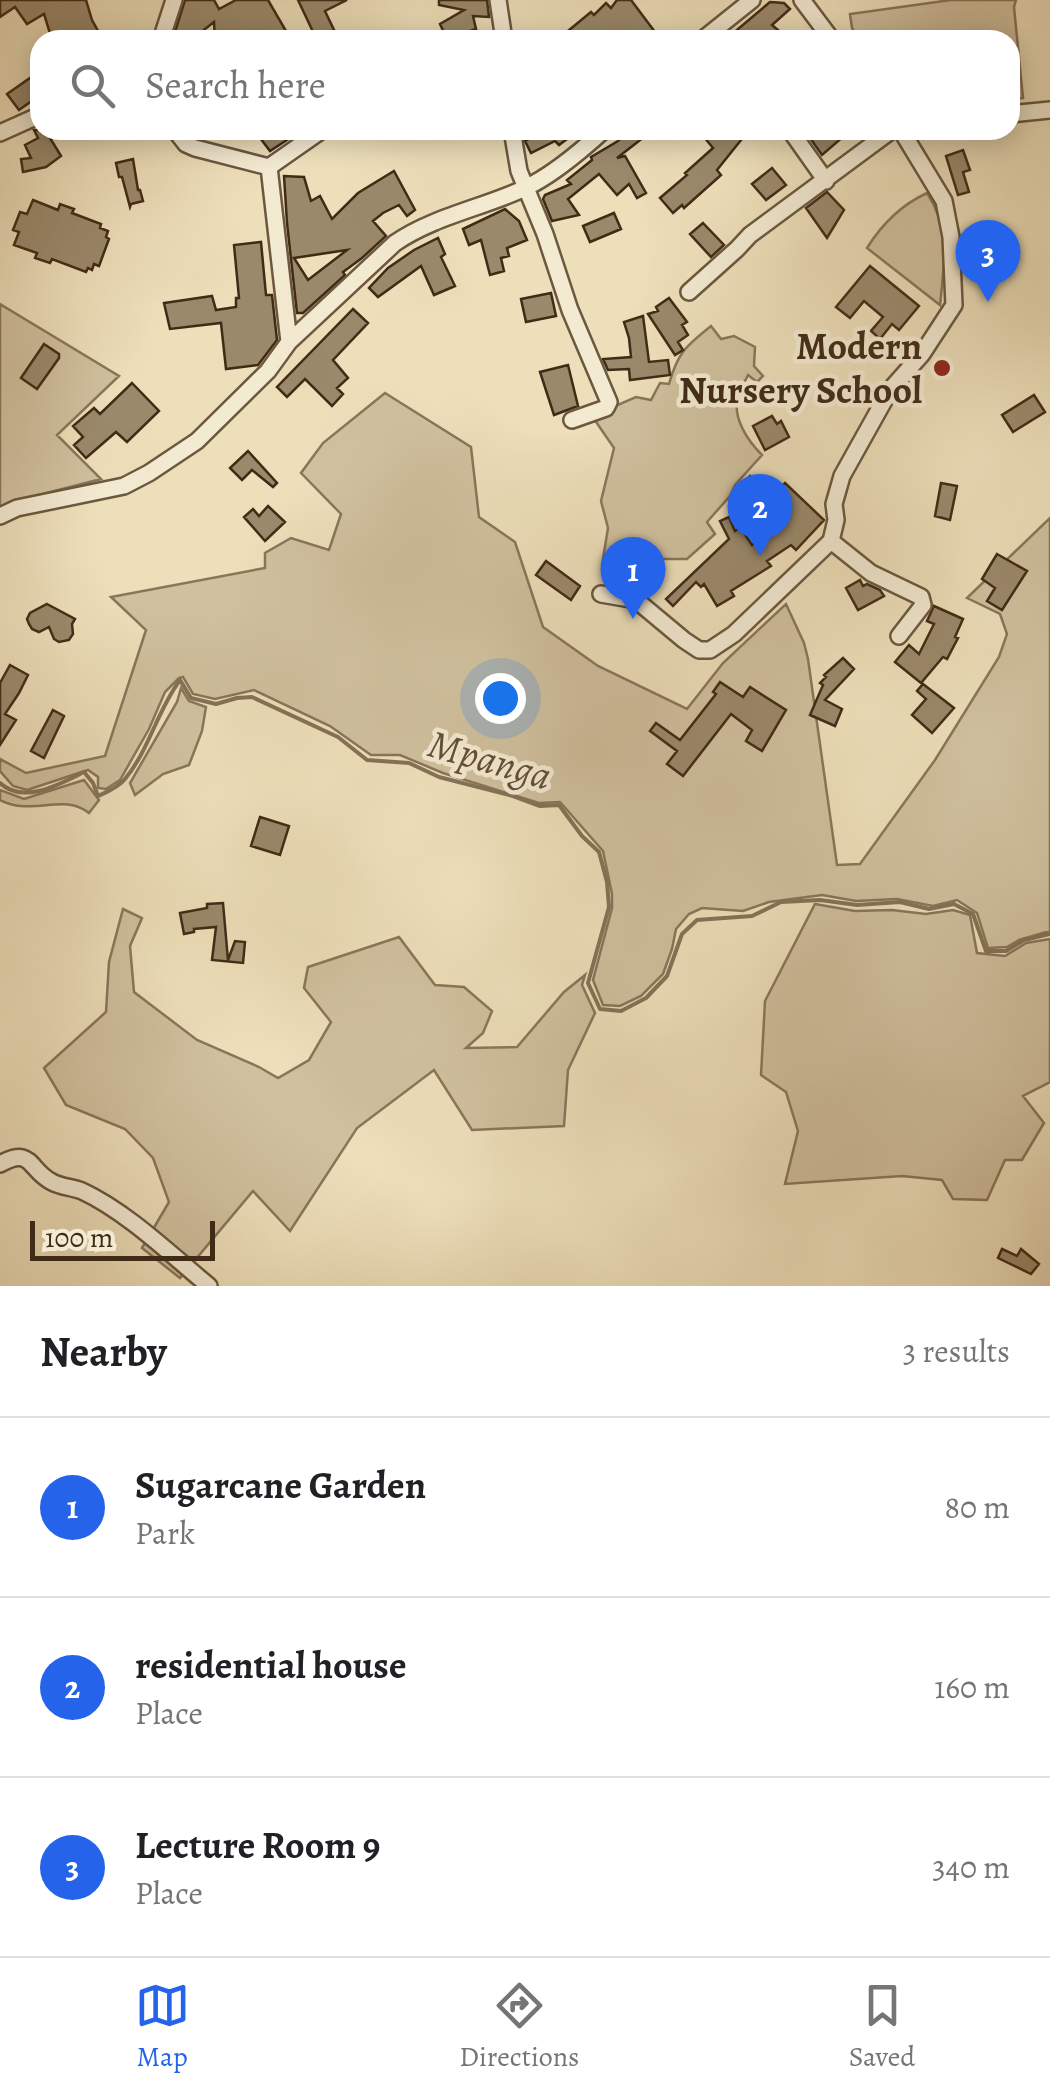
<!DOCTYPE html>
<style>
body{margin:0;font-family:Alegreya,serif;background:#f2f2f2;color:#202124}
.scale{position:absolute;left:30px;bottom:25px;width:185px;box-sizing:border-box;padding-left:10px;border:5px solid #402b16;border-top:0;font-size:28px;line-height:35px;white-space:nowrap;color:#402b16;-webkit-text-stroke:8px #f3ead2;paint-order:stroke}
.you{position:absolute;left:500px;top:698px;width:35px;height:35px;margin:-25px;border:8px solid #fff;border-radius:50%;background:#1a73e8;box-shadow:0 0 0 15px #1a73e833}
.badge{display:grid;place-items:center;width:65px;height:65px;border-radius:50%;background:#2563eb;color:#fff;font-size:32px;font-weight:700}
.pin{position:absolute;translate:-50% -82px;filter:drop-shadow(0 2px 5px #0008)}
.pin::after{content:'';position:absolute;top:52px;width:35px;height:30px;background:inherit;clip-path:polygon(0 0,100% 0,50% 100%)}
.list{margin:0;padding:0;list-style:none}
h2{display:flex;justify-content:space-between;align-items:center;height:130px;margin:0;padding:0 40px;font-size:42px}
h2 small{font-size:32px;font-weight:400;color:#757577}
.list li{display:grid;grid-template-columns:65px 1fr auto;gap:30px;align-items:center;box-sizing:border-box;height:180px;padding:0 40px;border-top:2px solid #e0e0e0}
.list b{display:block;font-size:38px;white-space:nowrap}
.list p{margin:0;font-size:32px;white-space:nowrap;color:#757577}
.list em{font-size:32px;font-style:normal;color:#757577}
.icon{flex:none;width:55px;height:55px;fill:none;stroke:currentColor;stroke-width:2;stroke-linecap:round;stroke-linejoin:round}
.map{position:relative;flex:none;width:1050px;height:1286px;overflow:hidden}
.search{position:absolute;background:#fff;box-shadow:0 5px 25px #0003;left:30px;right:30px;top:30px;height:110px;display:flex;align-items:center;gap:25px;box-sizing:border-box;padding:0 35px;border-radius:30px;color:#757577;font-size:38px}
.sheet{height:670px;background:#fff}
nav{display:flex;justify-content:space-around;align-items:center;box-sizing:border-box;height:140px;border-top:2px solid #e0e0e0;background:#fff;font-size:28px;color:#757577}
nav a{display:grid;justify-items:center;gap:5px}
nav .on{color:#2563eb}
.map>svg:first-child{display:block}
</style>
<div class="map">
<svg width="1050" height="1286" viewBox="0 0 1050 1286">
<rect width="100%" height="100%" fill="#eddfba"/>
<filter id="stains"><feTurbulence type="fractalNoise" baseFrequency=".002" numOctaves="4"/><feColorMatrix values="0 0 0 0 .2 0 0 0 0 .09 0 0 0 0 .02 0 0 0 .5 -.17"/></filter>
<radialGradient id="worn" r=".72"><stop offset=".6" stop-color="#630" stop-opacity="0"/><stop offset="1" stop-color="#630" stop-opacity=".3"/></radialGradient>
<!-- green -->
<path fill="#d0c09e" stroke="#88765a" stroke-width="2.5" d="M 951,0 L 1016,0 L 1014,7 L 1023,98 L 1010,99 L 1010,40 L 860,40 L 852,28 L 850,14 Z
M 927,193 C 951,229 944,264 940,305 L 867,248 C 882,224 901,205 927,193 Z
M 0,304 L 119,376 L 57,435 L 101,479 L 23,499 L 0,508 Z
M 711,326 L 721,339 L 734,336 L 755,347 L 754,366 L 763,376 L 757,382 L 748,375 C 745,382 739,390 738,397 C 732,418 748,441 762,455 L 735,485 L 730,496 L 707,522 L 715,534 L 687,559 L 662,559 L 640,578 L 619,584 L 602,565 L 608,528 L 601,501 L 614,448 L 592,416 L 636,397 L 651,400 L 660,383 L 669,384 C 678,352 686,346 711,326 Z
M 385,393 L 471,447 L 479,517 L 515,542 L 543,627 L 598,666 L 687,709 L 723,663 L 786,604 L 804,643 L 808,659 L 837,865 L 860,864 L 935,760 L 999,657 L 1007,634 L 1000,614 L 967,598 L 1050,518 L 1050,931 L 1019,940 L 1007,947 L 988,948 L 977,913 L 957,900 L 933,906 L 897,899 L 856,901 L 822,895 L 769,902 L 743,911 L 702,908 L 689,914 L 676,929 L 672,949 L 663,974 L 641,996 L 620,1006 L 603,1005 L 593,980 L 612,908 L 612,894 L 603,851 L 560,802 L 539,803 L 443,773 L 400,755 L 371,755 L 330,726 L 254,690 L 215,699 L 193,694 L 183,677 L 179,678 L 165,692 L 149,729 L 120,780 L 106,789 L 98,788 L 98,777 L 88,770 L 27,790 L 13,786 L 0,771 L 0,759 L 26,773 L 105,756 L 146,630 L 111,597 L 265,568 L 265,553 L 291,538 L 329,550 L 341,514 L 301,473 L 323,443 Z
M 181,688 L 189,701 L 206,707 L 202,731 L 189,765 L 163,774 L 135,795 L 130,783 L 177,702 Z
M 84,780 L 99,800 L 89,813 C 63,792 34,817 0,800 L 0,790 L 24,799 Z
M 815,904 L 855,911 L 892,910 L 926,914 L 953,910 L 970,915 L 977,953 L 1005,956 L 1026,943 L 1050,939 L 1050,1082 L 1023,1096 L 1044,1123 L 1022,1160 L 1005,1160 L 987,1200 L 953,1199 L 942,1180 L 902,1176 L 785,1184 L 798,1131 L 786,1092 L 761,1075 L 765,1001 Z
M 123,909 L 142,918 L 130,946 L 134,992 L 197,1040 L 259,1067 L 278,1078 L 309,1060 L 331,1022 L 304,988 L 308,967 L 399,937 L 435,985 L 464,987 L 492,1011 L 483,1033 L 466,1048 L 517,1047 L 564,992 L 585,975 L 582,985 L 595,1013 L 568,1070 L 564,1126 L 472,1130 L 434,1070 L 357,1128 L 290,1231 L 253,1191 L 180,1278 L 142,1248 L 169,1202 L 153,1158 L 125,1129 L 66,1105 L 44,1068 L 106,1012 L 109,962 Z"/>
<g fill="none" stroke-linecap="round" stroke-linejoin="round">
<!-- stream -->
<path stroke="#847257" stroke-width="4" d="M 0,783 C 24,805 60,784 84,772 L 93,783 L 98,796 C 107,792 119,787 125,779 C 149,750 157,711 180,680 L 191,698 L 216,704 L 237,698 L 252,697 L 338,737 L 367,760 L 409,763 L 439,777 L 513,796 L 540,806 L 559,805 L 582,836 L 599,852 L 607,882 L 609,907 L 588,983 L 600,1009 L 621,1011 L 646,998 L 667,976 L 682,934 L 697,920 L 752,916 L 781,902 L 820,900 L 857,905 L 900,902 L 929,909 L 954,904 L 973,914 L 986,951 L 1006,951 L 1024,940 L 1050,934"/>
</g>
<!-- building -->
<path fill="#9a896b" stroke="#402b16" stroke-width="2.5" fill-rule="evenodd" d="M 0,0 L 86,0 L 92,20 L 103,40 L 52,40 L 44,14 L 27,24 L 15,7 L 0,17 Z
M 185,0 L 214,0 L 219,9 L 236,0 L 268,0 L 286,31 L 268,40 L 215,40 L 214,22 L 191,40 L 186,40 L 183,36 L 176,40 L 173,38 Z
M 298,0 L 347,0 L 325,11 L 334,30 L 316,38 Z
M 439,0 L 487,0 L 489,17 L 473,16 L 476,29 L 447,39 L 440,24 L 464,10 L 439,5 Z
M 617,0 L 631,0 L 661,40 L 557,40 L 591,12 L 594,15 L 606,3 L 611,8 Z
M 770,2 L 784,3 L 790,9 L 772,25 L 778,30 L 767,40 L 725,40 Z
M 30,78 L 40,91 L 40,95 L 19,110 L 7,94 Z
M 34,130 L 69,130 L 50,138 L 61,156 L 46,167 L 23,172 L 21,159 L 31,158 L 25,145 L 38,138 Z
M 254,130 L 302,130 L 270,151 Z
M 547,130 L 579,130 L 559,145 L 555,141 L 531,153 L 525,141 Z
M 630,130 L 653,130 L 617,158 L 625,156 L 646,193 L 637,198 L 629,184 L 617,195 L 599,174 L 568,199 L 579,215 L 552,221 L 543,199 L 545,195 L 571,184 L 567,180 L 592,160 L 591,157 L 618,141 Z
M 713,130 L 732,130 L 741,140 L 717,170 L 721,175 L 684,208 L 682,205 L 673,213 L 660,198 L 687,175 L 685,173 L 713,148 L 704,137 Z
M 819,130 L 851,130 L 822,155 L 810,138 Z
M 963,150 L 970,170 L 963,172 L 969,192 L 958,195 L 946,156 Z
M 133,159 L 138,190 L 140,190 L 143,201 L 131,204 L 130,207 L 122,177 L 119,177 L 116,163 Z
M 772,168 L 786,185 L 766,200 L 752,184 Z
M 394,171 L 415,210 L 407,216 L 399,205 L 383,213 L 373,221 L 386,236 L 362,258 L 343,272 L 345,275 L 303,313 L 297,313 L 287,223 L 284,176 L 304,177 L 311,201 L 320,196 L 332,219 L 358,193 ZM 347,250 L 308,280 L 294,258 Z
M 827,192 L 844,210 L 827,238 L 806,208 Z
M 33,200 L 58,210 L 60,204 L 74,209 L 72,213 L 101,224 L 100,228 L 108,231 L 106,237 L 109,239 L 99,266 L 94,264 L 92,270 L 88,268 L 86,272 L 52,259 L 50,263 L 35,258 L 37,253 L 14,245 L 19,232 L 13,230 L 20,212 L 27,214 Z
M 505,209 L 519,221 L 527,240 L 507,248 L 509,256 L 501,258 L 504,271 L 490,275 L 481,240 L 469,245 L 463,229 Z
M 614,213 L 621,229 L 590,242 L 583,226 Z
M 703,223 L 724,245 L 711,257 L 690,234 Z
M 438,238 L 445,254 L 441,257 L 455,286 L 434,295 L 421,266 L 378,297 L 369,288 L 388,268 L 414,250 Z
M 261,242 L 266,295 L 272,295 L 277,340 L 258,365 L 226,369 L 221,323 L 170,329 L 164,303 L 212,296 L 216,310 L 236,307 L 236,298 L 239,298 L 234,245 Z
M 870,266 L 919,306 L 899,330 L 892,324 L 880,339 L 871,331 L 883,317 L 864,301 L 850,318 L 836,307 Z
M 551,293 L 556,316 L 526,322 L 521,299 Z
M 669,298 L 687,322 L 682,325 L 688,335 L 678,342 L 683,350 L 675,355 L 648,314 L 658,311 L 656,307 Z
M 353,309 L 368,323 L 333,360 L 348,378 L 337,388 L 343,394 L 332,406 L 305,379 L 287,397 L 277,387 Z
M 643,316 L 649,362 L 668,360 L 670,375 L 630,380 L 629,369 L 608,370 L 603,359 L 631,357 L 629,338 L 624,322 Z
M 44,344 L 59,354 L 59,358 L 37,389 L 21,378 Z
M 568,365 L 578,406 L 554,415 L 540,372 Z
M 132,383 L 159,411 L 127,442 L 116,432 L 86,458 L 74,445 L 83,437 L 73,426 L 94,408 L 100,414 Z
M 1034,395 L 1045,412 L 1013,432 L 1002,415 Z
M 772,416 L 777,424 L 781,421 L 789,437 L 765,450 L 753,426 Z
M 248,451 L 277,483 L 273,487 L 252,470 L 242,480 L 230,468 Z
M 750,476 L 772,497 L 785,483 L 824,520 L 796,550 L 791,545 L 767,561 L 771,566 L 731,591 L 734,596 L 717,606 L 704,584 L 701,587 L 696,582 L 673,606 L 666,599 L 729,539 L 720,521 L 729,517 L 735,531 L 740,527 L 752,545 L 774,530 L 757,513 L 761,509 L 739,488 Z
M 941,483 L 957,486 L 950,520 L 935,516 Z
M 268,506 L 285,522 L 265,541 L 244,517 L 253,509 L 259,516 Z
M 997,554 L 1027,571 L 1002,610 L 987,601 L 995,588 L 982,579 Z
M 546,561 L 580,586 L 571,600 L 536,575 Z
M 860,580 L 863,586 L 867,584 L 880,590 L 884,596 L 858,610 L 846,588 Z
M 47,604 L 75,619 L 72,624 L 73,634 L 69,640 L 59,642 L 54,639 L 49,627 L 39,632 L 32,629 L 29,624 L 27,619 L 30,613 Z
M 934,606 L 963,619 L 955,637 L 958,638 L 947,659 L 943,657 L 921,683 L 895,662 L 909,645 L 919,654 L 934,624 L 927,621 Z
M 843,658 L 854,669 L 825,700 L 842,709 L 835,726 L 810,715 L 823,685 L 820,683 L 826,677 L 824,675 Z
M 10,665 L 28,675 L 19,693 L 5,714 L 16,720 L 0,745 L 0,683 Z
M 720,682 L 743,697 L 750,687 L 786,710 L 762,751 L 746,741 L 752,730 L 731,714 L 683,776 L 667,764 L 677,751 L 650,731 L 656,723 L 680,740 L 716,694 L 713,692 Z
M 923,684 L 954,708 L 932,733 L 912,715 L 926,699 L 917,691 Z
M 53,710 L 64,716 L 44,758 L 31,751 Z
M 260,817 L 289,826 L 280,855 L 251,846 Z
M 223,903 L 228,960 L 235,941 L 245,942 L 243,963 L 212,960 L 216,927 L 194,929 L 194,932 L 184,934 L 180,913 L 207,908 L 207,904 Z
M 1002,1249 L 1017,1256 L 1021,1249 L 1039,1264 L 1031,1274 L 998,1258 Z"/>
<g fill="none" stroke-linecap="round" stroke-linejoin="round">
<defs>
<path id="minor" d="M 498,0 L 504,40
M 802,0 L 832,40
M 161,40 L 174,0
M 702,40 L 752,0
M 1010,114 L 1050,110
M 175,130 L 186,144 L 195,148 L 269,167 L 289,342
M 512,130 L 519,171 L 545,234 L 570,310 L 609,402 L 606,408 L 572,420
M 790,130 L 826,181
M 0,133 L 40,115
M 269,167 L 322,130
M 689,292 L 737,249 L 750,235 L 892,130
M 0,516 L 17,508 L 124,486 L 149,473 L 197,441 L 268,371 L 289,342 L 395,243 C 433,217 481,208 523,189 C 552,176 581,151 604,130
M 831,541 L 871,573 L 921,597 L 923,605 L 899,636
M 601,594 L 636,600 L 684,640 L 699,650 L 710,650 L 734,634 L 831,541 L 836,520 L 834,504 L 842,476 L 890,390 L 922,354 L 954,305 L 951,237 L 944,201 L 901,130
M 0,1164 C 33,1146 28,1170 52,1182 C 61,1187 72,1187 82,1191 C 127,1212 170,1254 209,1286"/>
</defs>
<!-- minor casing -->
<use href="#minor" stroke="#6b583f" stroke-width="20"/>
<!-- minor -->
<use href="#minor" stroke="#f3ead2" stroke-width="15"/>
</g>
<!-- markers -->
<circle fill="#8f2418" stroke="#f3ead2" stroke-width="4" cx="942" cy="368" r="10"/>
<g text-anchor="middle" stroke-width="9" stroke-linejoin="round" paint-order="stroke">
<!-- poi labels -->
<g font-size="38" font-weight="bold" fill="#402b16" stroke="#f3ead2" text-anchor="end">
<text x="922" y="359">Modern<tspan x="922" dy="44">Nursery School</tspan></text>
</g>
<!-- water labels -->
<g font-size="40" font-style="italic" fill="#624f36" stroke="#f3ead2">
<text transform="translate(490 759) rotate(16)" y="14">Mpanga</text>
</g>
</g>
<rect width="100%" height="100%" filter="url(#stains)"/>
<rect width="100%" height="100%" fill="url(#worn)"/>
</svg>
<div class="scale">100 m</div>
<div class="you"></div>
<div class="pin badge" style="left:633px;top:619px">1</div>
<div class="pin badge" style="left:760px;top:556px">2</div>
<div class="pin badge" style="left:988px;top:302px">3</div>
<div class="search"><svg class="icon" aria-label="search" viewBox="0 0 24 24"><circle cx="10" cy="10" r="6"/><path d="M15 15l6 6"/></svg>Search here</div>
</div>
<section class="sheet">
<h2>Nearby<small>3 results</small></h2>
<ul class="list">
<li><span class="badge">1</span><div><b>Sugarcane Garden</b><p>Park</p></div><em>80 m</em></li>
<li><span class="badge">2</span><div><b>residential house</b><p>Place</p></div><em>160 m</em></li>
<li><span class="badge">3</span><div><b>Lecture Room 9</b><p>Place</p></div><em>340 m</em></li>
</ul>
</section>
<nav>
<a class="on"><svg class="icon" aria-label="map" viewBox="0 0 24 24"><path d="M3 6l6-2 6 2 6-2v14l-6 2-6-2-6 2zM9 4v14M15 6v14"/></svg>Map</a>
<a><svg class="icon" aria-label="directions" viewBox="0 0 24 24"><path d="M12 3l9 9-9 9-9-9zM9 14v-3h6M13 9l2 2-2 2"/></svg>Directions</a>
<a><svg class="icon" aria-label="saved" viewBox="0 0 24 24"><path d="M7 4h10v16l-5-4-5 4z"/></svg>Saved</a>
</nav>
